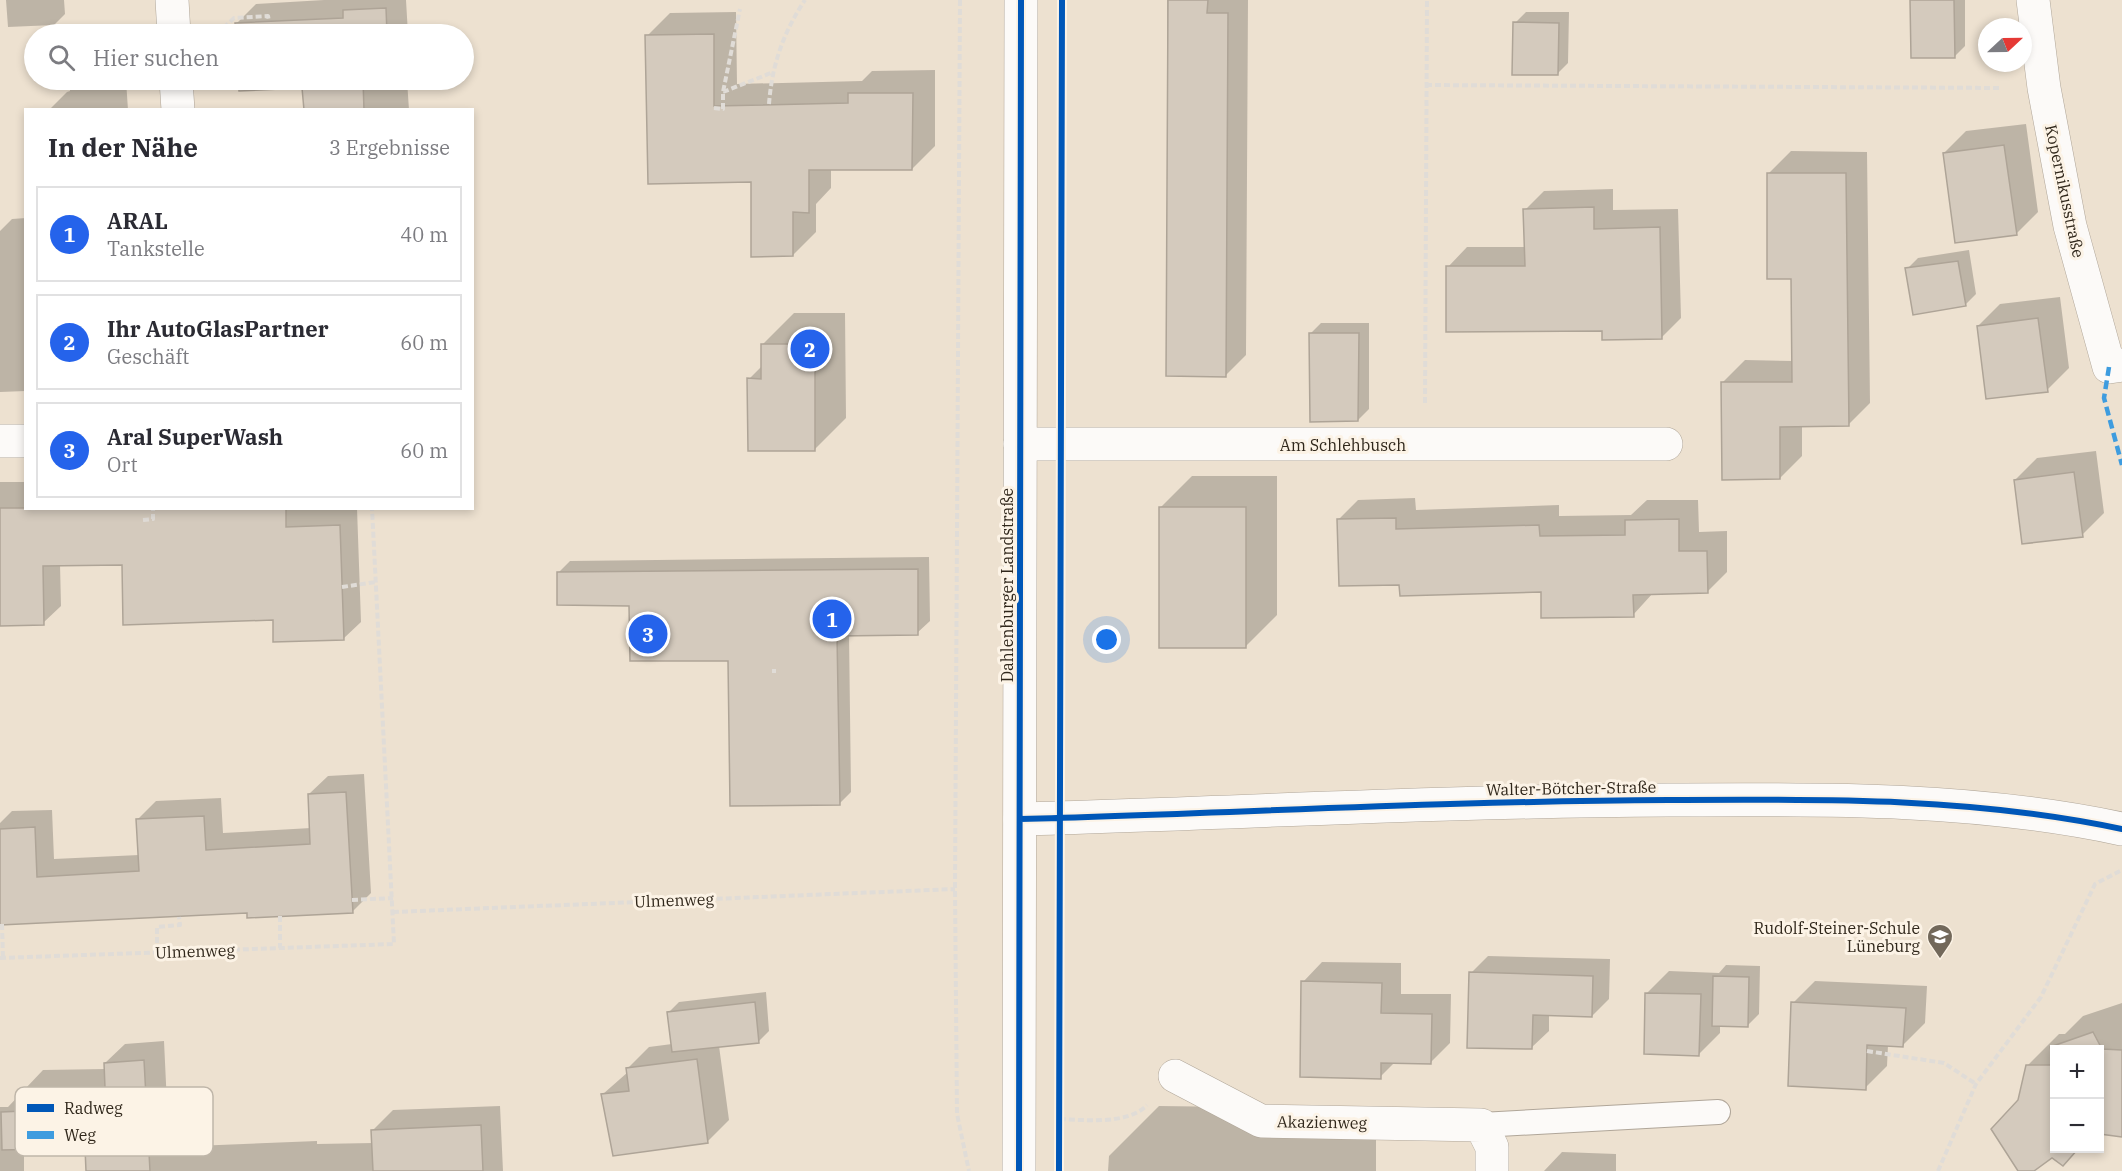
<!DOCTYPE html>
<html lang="de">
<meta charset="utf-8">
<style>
body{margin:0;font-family:"IBM Plex Serif",serif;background:#f2f2f3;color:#2b2b33}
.controls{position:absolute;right:18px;bottom:18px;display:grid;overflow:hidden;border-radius:0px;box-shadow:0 3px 9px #0003}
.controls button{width:54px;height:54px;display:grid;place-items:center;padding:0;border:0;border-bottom:2px solid #e1e1e2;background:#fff;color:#2b2b33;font:30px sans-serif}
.compass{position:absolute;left:1978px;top:18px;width:54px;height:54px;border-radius:50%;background:#fff;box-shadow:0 3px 9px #0003;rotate:68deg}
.you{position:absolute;left:1107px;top:640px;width:21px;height:21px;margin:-15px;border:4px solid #fff;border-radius:50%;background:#1a73e8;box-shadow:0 0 0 9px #1a73e833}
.badge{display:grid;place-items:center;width:39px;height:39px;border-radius:50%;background:#2563eb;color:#fff;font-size:20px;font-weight:700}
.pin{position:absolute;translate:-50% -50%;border:3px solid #fff;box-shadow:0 2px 6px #0006}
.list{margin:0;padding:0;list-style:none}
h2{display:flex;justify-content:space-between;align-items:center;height:78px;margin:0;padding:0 24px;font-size:26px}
h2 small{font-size:20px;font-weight:400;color:#7c7c81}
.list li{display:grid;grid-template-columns:39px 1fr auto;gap:18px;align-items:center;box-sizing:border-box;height:96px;margin:0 12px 12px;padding:0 12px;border:2px solid #e1e1e2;border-radius:0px}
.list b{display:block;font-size:22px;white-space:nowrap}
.list p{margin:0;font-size:20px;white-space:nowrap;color:#7c7c81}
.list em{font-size:20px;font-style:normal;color:#7c7c81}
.icon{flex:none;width:33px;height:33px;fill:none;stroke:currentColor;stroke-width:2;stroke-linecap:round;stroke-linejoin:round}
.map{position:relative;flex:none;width:2122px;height:1171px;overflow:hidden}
.search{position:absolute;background:#fff;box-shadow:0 3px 9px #0003;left:24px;top:24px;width:450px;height:66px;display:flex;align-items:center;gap:15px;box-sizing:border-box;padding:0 21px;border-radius:33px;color:#7c7c81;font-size:22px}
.panel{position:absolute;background:#fff;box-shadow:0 3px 9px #0003;left:24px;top:108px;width:450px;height:402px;border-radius:0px}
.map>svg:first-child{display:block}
</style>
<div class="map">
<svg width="2122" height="1171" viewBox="0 0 2122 1171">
<rect width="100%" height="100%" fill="#ede1d0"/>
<!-- shadow -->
<path fill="#0003" d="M 6,0 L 64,0 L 65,14 L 54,25 L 8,27 Z
M 324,0 L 406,0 L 408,34 L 237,34 L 236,24 L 256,4 Z
M 1167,0 L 1248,0 L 1246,355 L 1226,375 L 1168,374 Z
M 1912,0 L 1965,0 L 1965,46 L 1954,57 Z
M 736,12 L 737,84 L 862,81 L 872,71 L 935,70 L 935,146 L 912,169 L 831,169 L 831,188 L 816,204 L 816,232 L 793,255 L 752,181 L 647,36 L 670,13 Z
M 1526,12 L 1569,12 L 1568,63 L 1557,74 L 1515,23 Z
M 69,80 L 126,80 L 128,110 L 49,110 L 67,92 L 70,91 Z
M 240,80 L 407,80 L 409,110 L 305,110 L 304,86 L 241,89 Z
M 2026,124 L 2038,212 L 2016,234 L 1944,153 L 1966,131 Z
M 1791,151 L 1867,152 L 1870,403 L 1848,425 L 1802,425 L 1802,456 L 1780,478 L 1723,382 L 1745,360 L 1793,361 L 1792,278 L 1769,173 Z
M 1613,189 L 1613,210 L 1678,209 L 1681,318 L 1662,337 L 1603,329 L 1448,267 L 1467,247 L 1526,247 L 1525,210 L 1544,191 Z
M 26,218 L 26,391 L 0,392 L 0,231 L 12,219 Z
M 1969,250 L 1976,294 L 1965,305 L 1907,269 L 1918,258 Z
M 2060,297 L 2069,368 L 2047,390 L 1978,326 L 2000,304 Z
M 794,313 L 845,313 L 846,418 L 814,450 L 749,379 L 763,365 L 763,344 Z
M 1321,323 L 1369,323 L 1369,409 L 1358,420 L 1310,334 Z
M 2096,451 L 2104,513 L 2082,535 L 2015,480 L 2037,458 Z
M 1192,476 L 1277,476 L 1277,615 L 1245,647 L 1160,508 Z
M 0,482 L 26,482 L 26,508 L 357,508 L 361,622 L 343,639 L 274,618 L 123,563 L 60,564 L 61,606 L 43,623 L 0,624 Z
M 1415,498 L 1416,510 L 1559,505 L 1559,516 L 1631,515 L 1647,500 L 1698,500 L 1699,532 L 1727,531 L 1727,572 L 1707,592 L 1653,593 L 1633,615 L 1543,590 L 1401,583 L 1338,520 L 1358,500 Z
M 929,557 L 930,621 L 917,633 L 849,634 L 851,792 L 839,804 L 729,659 L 631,605 L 558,573 L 570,561 Z
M 364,774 L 371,893 L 353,911 L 248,911 L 0,923 L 0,823 L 12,811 L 52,810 L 54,859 L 139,855 L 138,819 L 156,801 L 221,798 L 223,833 L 311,828 L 309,794 L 328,776 Z
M 1488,956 L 1610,959 L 1609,999 L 1592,1016 L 1549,1014 L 1549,1031 L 1531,1048 L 1471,973 Z
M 1322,962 L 1401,963 L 1401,994 L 1451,994 L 1450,1043 L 1430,1063 L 1395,1062 L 1380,1077 L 1303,982 Z
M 1726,965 L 1760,966 L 1759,1014 L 1748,1025 L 1720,1025 L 1720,1033 L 1698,1055 L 1647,993 L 1669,971 L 1719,973 Z
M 1815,981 L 1927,986 L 1925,1023 L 1903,1045 L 1888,1045 L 1887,1066 L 1865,1088 L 1793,1003 Z
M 766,992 L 769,1031 L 758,1042 L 719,1046 L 729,1120 L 707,1142 L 603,1094 L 628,1072 L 627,1069 L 649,1047 L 672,1044 L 668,1013 L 679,1002 Z
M 2122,1003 L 2122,1135 L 2100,1133 L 2100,1050 L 2054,1050 L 2054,1148 L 2078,1148 L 2063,1164 L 2052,1156 L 2031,1171 L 2020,1171 L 2019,1100 L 2027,1066 L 2059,1034 L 2065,1034 L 2083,1016 Z
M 164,1041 L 169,1147 L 317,1141 L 317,1144 L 373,1143 L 373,1130 L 393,1110 L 500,1106 L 503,1171 L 87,1171 L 86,1147 L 24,1148 L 24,1171 L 0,1171 L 0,1107 L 8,1107 L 43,1070 L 106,1069 L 105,1063 L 125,1044 Z
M 1159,1106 L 1376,1109 L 1376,1171 L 1108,1171 L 1109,1156 Z
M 1562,1152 L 1616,1154 L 1616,1171 L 1544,1171 Z"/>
<!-- building -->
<path fill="#d4cabd" stroke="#aea497" stroke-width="1.5" d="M 1168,0 L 1208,0 L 1207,13 L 1228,13 L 1226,377 L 1166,376 Z
M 1910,0 L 1954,0 L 1955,58 L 1911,58 Z
M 386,8 L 387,34 L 236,34 L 235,23 L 343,18 L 343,10 Z
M 1513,22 L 1559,23 L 1558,75 L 1512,75 Z
M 714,34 L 714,106 L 848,103 L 848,93 L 913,93 L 912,170 L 809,170 L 809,213 L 793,212 L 793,256 L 751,257 L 751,182 L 648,184 L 645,35 Z
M 238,80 L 375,80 L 363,80 L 364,110 L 304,110 L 302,88 L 239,91 Z
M 2004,145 L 2017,235 L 1955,243 L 1943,153 Z
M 1767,173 L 1846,173 L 1849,426 L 1780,427 L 1780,479 L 1722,480 L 1721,382 L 1792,382 L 1791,279 L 1767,279 Z
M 1594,207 L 1594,229 L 1660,227 L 1662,339 L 1602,340 L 1602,331 L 1446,332 L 1446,266 L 1525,266 L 1523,209 Z
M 1958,261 L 1966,306 L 1913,315 L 1905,268 Z
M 2038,318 L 2048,392 L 1986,399 L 1977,326 Z
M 1309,333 L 1359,333 L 1358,421 L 1310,422 Z
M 761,344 L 815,344 L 815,451 L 748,451 L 747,378 L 761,379 Z
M 2074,472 L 2083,537 L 2022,544 L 2014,480 Z
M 1159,507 L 1246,507 L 1246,648 L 1159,648 Z
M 0,508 L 286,508 L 286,527 L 340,525 L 344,640 L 273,642 L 273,620 L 123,625 L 122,565 L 43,566 L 44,625 L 0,626 Z
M 1396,518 L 1396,529 L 1539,525 L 1540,536 L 1625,535 L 1625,520 L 1679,519 L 1679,551 L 1707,551 L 1708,593 L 1633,595 L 1634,617 L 1541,618 L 1541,592 L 1400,596 L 1399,585 L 1339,586 L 1337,519 Z
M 918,569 L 918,635 L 837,636 L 840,805 L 730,806 L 728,661 L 630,661 L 629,606 L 557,605 L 557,572 Z
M 346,792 L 353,913 L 247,918 L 247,913 L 0,925 L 0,829 L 35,827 L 37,877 L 139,871 L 136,819 L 204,816 L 206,850 L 310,844 L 308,794 Z
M 1469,972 L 1593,976 L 1592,1017 L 1533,1015 L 1532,1049 L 1467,1048 Z
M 1713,976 L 1749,977 L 1748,1027 L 1712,1026 Z
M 1301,981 L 1382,983 L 1381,1013 L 1432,1014 L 1431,1064 L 1381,1063 L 1381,1079 L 1300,1077 Z
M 1645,993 L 1701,994 L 1699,1056 L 1644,1054 Z
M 755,1002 L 759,1043 L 672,1052 L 667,1012 Z
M 1791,1002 L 1906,1008 L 1903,1047 L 1867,1045 L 1866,1090 L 1788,1086 Z
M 2093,1032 L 2102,1049 L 2122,1050 L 2122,1137 L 2100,1134 L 2100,1050 L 2055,1050 L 2055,1149 L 2078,1149 L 2063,1166 L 2052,1158 L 2034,1171 L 2018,1171 L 1991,1129 L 2018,1100 L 2026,1065 L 2054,1065 L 2050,1047 Z
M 697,1059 L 708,1143 L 613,1156 L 601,1094 L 629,1091 L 626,1068 Z
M 144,1060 L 150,1171 L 86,1171 L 85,1148 L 2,1150 L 1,1112 L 23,1111 L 22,1090 L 105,1088 L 104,1063 Z
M 481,1125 L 483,1171 L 373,1171 L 371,1130 Z"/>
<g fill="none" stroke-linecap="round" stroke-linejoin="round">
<defs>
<path id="service" d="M 1481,1125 L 1718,1112"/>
<path id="minor" d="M 172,0 L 174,34
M 2033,0 L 2044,88 L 2070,226 L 2109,367 L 2122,365
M 176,80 L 178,110
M 0,441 L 26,441
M 1020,444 L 1666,444
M 1020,819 C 1236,813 1452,801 1669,800 C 1821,799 1972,797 2122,829
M 1175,1076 L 1261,1121 L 1481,1125 L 1492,1147 L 1492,1171"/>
<path id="secondary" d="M 1019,1171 L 1021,0"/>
</defs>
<!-- service casing -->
<use href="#service" stroke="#b0a699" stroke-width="26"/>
<!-- minor casing -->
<use href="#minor" stroke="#b0a699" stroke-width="34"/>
<!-- secondary casing -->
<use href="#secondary" stroke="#b0a699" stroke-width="34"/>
<!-- path -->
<path stroke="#e0dcd7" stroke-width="4" stroke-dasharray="6 3" stroke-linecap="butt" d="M 960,0 L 955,889 L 957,1114 L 969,1171
M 217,34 L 234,18 L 268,16 L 269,21
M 1426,85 L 2002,88
M 723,92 L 771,73
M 769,104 C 772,65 783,33 805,0
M 714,108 L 723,109 L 723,92 L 740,9
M 1425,403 L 1427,0
M 143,520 L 153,519 L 153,508
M 342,587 L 376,582
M 774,673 L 774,669
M 352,900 L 393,898
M 393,912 L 955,889
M 280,916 L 280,948
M 2,924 L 3,958
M 157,952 L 157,927 L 180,925 L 179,917
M 0,958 L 394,944 L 372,508
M 1867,1051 L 1944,1063 L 1976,1084
M 1060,1119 C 1086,1120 1128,1125 1147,1105
M 1938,1171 L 1976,1084 L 2041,997 L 2095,884 L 2120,871"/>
<!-- service -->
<use href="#service" stroke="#fcfaf8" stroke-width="24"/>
<!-- minor -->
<use href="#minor" stroke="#fcfaf8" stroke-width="33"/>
<!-- secondary -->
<use href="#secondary" stroke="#fcfaf8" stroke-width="33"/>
<!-- quiet -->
<path stroke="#3e9cdf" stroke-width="4.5" stroke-dasharray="9 4.5" stroke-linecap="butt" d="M 2109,367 L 2104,398 L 2122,465"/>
<defs>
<path id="cycleway" d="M 1020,819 C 1236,813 1452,801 1669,800 C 1821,799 1972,797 2122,829
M 1019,1171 L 1021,0
M 1059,1171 L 1062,0"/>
</defs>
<!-- cycleway casing -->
<use href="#cycleway" stroke="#fcf3e6" stroke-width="10"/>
<!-- cycleway -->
<use href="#cycleway" stroke="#0057b8" stroke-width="6"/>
</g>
<!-- icons -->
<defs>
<symbol id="school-pin" viewBox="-11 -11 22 30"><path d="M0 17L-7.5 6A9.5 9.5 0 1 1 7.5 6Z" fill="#72685a" stroke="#fcf3e6"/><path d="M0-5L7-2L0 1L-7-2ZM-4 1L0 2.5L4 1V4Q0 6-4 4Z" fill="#fff"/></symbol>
</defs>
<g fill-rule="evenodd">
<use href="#school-pin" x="1925" y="922" width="30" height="40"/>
</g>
<g text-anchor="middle" stroke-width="6" stroke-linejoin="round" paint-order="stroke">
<!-- street labels -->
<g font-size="16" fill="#30271b" stroke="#fcf3e6">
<text transform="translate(2065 191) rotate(78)" y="6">Kopernikusstraße</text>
<text x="1343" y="451">Am Schlehbusch</text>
<text transform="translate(1007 585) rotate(-90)" y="6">Dahlenburger Landstraße</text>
<text transform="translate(1571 788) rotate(-1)" y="6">Walter-Bötcher-Straße</text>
<text transform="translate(674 900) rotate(-2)" y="6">Ulmenweg</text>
<text transform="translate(195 951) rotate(-2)" y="6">Ulmenweg</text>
<text transform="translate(1322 1122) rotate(1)" y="6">Akazienweg</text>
</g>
<!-- poi labels -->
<g font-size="16" fill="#30271b" stroke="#fcf3e6" text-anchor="end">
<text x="1920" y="934">Rudolf-Steiner-Schule<tspan x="1920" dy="18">Lüneburg</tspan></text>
</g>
</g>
<!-- legend -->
<rect x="15" y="1087" width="198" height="69" rx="9" fill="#fcf3e6" stroke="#bfb6a9" stroke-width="1.5"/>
<rect x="27" y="1104" width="27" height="8" fill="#0057b8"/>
<rect x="27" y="1131" width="27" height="8" fill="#3e9cdf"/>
<g font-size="16" fill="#30271b">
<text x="64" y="1114">Radweg</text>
<text x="64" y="1141">Weg</text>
</g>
</svg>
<div class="controls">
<button>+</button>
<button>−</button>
</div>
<svg class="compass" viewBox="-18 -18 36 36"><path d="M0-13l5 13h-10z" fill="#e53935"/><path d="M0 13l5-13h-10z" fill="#7c7c81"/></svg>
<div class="you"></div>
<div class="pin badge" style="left:832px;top:619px">1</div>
<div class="pin badge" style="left:810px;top:349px">2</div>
<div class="pin badge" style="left:648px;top:634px">3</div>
<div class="search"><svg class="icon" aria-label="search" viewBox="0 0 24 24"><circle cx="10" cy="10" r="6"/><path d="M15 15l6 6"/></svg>Hier suchen</div>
<section class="panel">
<h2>In der Nähe<small>3 Ergebnisse</small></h2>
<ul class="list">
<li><span class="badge">1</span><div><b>ARAL</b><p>Tankstelle</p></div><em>40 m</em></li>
<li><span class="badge">2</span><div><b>Ihr AutoGlasPartner</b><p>Geschäft</p></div><em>60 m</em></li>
<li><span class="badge">3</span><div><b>Aral SuperWash</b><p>Ort</p></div><em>60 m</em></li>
</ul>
</section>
</div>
